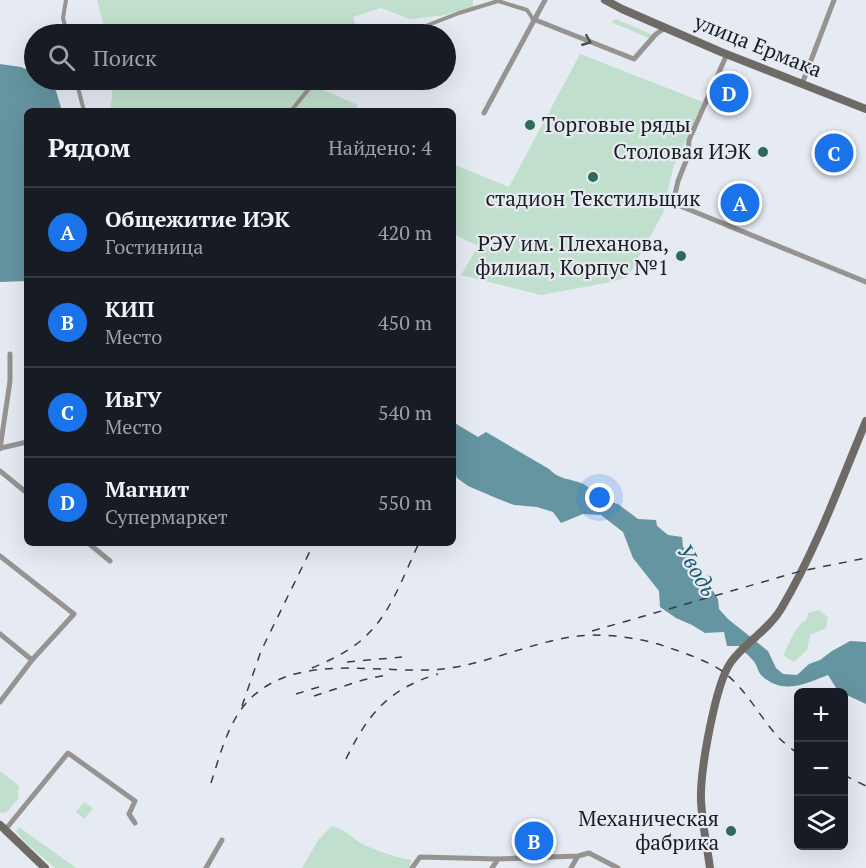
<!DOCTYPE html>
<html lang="ru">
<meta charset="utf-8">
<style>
body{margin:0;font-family:"PT Serif",serif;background:#242831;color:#f1f3f6}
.controls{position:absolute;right:18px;bottom:18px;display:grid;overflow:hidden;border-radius:9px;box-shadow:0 6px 24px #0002}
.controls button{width:54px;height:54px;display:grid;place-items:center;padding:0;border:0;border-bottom:2px solid #363941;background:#171b24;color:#f1f3f6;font:30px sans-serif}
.you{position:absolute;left:600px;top:498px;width:21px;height:21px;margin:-15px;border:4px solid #fff;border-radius:50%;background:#1a73e8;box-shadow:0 0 0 9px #1a73e833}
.badge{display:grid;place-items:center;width:39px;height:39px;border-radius:50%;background:#1a73e8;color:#fff;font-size:20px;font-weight:700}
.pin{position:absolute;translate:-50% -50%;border:3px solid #fff;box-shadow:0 2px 6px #0006}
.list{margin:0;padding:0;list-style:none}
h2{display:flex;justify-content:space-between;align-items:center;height:78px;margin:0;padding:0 24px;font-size:26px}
h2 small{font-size:20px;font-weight:400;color:#9ea1a6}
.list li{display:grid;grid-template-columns:39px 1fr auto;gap:18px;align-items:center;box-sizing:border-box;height:90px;padding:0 24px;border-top:2px solid #363941}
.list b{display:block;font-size:22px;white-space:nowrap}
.list p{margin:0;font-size:20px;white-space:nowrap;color:#9ea1a6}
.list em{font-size:20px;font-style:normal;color:#9ea1a6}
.icon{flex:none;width:33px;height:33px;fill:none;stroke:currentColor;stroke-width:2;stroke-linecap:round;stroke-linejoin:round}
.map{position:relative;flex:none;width:866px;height:868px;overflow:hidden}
.search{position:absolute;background:#171b24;box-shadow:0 6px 24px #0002;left:24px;top:24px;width:432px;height:66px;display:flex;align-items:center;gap:15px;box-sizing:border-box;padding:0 21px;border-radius:33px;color:#9ea1a6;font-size:22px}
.panel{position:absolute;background:#171b24;box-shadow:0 6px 24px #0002;left:24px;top:108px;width:432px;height:438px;border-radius:9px}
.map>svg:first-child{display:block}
</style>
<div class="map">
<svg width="866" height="868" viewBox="0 0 866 868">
<rect width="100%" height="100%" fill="#e6eaf3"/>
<!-- green -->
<path fill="#c0dfcd" d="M 97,0 L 473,0 L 473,7 L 445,15 L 410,19 L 381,8 L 353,17 L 358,34 L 106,34 Z
M 616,19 L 653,35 L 651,39 L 611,22 Z
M 580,54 L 703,102 L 673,168 L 663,213 L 628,277 L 611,282 L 541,295 L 461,275 L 478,246 L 453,234 L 453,164 L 509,187 Z
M 112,80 L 300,80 L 358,105 L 355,111 L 110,111 L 112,96 Z
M 818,610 L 828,617 L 826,628 L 810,635 L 807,650 L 794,662 L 783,655 C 792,640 792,630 807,619 L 808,613 Z
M 0,771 L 19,786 L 18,799 L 7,812 L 2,813 L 0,812 Z
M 84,802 L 93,808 L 84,819 L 76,812 Z
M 332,826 C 342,829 344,830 352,837 C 365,848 394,857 411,860 L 410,868 L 302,868 L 318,840 Z
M 19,827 L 76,868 L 55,868 L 23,840 L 16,831 Z"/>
<!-- water -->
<path fill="#6595a0" d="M 0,64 L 21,67 L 34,73 L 34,80 L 47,80 L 56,91 L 62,111 L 27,111 L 27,281 L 0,282 Z
M 453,422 L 478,437 L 486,432 L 549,469 C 565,486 585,474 596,498 L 618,504 L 638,519 L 656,520 L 657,526 L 668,535 L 682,537 L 683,547 L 692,557 L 696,569 L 707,581 L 718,599 L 719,609 L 728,619 L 768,651 L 776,668 L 783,674 L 797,675 L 809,664 L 820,660 L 832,651 L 850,641 L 866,642 L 866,704 L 838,691 L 828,675 C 805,684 783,695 762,676 C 758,672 758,668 755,663 C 751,657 744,652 739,646 L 727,646 L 724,632 L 705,633 L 692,625 L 676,618 L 660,607 L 659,591 L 633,558 L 623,532 L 601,515 L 583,514 L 561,523 L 553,512 L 537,507 L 514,505 L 496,498 L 468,486 L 457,478 L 453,466 Z"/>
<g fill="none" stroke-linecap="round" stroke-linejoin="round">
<!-- pedestrian -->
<path stroke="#969390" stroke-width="4" d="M 66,0 L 63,18 L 67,34
M 498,1 L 527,10 L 533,19
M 405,34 L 459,13 L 498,1
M 76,80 L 84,111
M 291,111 L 316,80"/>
<!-- minor -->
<path stroke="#969390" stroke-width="5" d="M 533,19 L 634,59 L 656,34 L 665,28
M 727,54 L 689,140 L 688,156 L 678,181 L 673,203 L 866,282
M 802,84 L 834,0
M 484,113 L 545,0
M 1,448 L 27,442
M 0,449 L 10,381 L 10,354
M 0,471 L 27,493
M 88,543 L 110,561
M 0,556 L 74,614 L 32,660 L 0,702
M 0,634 L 32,660
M 5,830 L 68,753 L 135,801 L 129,814 L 135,823
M 206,868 L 222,840
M 412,868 L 420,857 L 498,859 L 578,856 L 589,853 L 618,868
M 492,868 L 498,859
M 571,868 L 578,856"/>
<!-- secondary -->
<path stroke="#6e6a65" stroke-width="8" d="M 605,0 L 622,9 L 721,52 L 866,109
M 0,825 L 45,868
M 710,868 C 707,846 702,823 701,800 C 700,772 715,684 731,662 C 744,643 768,631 781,609 C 816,550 840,484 866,421"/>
<!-- rail -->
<path stroke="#3a3b3f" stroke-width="1.5" stroke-dasharray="8 8" stroke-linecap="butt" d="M 592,631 L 801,571 L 866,558
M 347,662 L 402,657
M 312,668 C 331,660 352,650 367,635 C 392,611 404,574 419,543
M 296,694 L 322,686
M 314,696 L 363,680 L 386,675
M 242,706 L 261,651 L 314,543
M 346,759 C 368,714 388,689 438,674
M 844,775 L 866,786
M 211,783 C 221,752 230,713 258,692 C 307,653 385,675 443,669 C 494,663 543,636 593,635 C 616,635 643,639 664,646 C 684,653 710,661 726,674 C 747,691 760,717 778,737 C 784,743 792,749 798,754"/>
</g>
<!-- one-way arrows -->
<defs><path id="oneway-chevron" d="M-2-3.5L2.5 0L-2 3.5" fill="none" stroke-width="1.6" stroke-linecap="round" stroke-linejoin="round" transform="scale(1.5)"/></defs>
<use stroke="#4d4c4d" href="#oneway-chevron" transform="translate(587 41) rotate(22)"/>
<!-- markers -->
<g fill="#2e6a55" stroke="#e6eaf3" stroke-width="2">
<circle cx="530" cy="125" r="6"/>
<circle cx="763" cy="152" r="6"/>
<circle cx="593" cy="177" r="6"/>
<circle cx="681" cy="256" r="6"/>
<circle cx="731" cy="831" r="6"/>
</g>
<g text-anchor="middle" stroke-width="4.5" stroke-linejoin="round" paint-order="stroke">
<!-- street labels -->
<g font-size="21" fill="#1c1d20" stroke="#e6eaf3">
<text transform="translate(758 46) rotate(22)" y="7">улица Ермака</text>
</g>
<!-- poi labels -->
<g font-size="21" fill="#1c1d20" stroke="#e6eaf3" text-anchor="end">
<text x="542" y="132" text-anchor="start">Торговые ряды</text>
<text x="751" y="159">Столовая ИЭК</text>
<text x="593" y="206" text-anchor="middle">стадион Текстильщик</text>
<text x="669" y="251">РЭУ им. Плеханова,<tspan x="669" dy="24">филиал, Корпус №1</tspan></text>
<text x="719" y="826">Механическая<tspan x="719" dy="24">фабрика</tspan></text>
</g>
<!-- water labels -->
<g font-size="22" font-style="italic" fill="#1b5d6a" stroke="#e6eaf3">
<text transform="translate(697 570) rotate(60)" y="8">Уводь</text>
</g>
</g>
</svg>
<div class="controls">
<button>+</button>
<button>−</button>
<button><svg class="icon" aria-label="layers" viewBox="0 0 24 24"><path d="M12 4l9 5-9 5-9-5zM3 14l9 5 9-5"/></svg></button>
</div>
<div class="you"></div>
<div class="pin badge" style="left:740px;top:203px">A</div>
<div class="pin badge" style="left:534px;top:841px">B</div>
<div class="pin badge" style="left:834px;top:153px">C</div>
<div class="pin badge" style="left:729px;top:93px">D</div>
<div class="search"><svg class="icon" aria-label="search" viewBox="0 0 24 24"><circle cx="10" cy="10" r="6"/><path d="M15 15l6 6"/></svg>Поиск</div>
<section class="panel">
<h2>Рядом<small>Найдено: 4</small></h2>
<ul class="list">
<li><span class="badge">A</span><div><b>Общежитие ИЭК</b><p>Гостиница</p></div><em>420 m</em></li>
<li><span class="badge">B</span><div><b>КИП</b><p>Место</p></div><em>450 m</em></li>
<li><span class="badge">C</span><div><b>ИвГУ</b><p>Место</p></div><em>540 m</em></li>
<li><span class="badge">D</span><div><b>Магнит</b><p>Супермаркет</p></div><em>550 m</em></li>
</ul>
</section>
</div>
